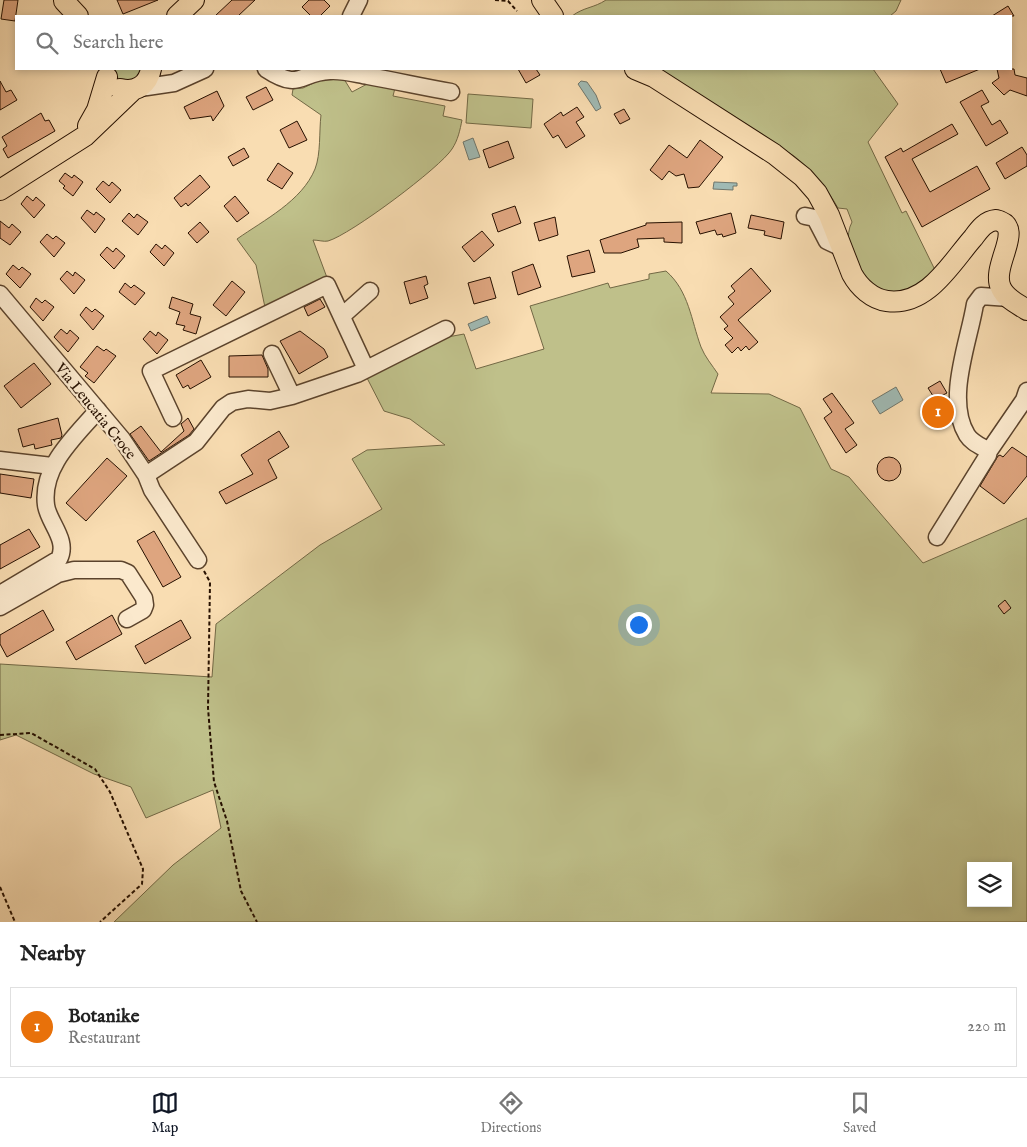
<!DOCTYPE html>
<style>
body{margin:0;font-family:"IM FELL English",serif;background:#f6f6f6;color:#222}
.controls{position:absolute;right:15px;bottom:15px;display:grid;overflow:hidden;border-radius:0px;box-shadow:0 2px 8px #0003}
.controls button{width:45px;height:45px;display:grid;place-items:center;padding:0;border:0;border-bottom:1px solid #e0e0e0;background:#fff;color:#222;font:25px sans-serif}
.you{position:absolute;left:638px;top:624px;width:18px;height:18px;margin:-12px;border:4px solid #fff;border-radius:50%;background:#1a73e8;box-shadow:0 0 0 8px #1a73e833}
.badge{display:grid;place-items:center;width:32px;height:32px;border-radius:50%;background:#111827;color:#fff;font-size:16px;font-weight:700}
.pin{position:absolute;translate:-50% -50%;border:2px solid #fff;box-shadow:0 1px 5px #0006}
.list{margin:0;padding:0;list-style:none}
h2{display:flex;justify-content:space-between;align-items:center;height:65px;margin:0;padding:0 20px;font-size:21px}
h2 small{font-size:16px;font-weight:400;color:#767676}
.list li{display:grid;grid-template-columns:32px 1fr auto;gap:15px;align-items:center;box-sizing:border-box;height:80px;margin:0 10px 10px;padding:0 10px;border:1px solid #e0e0e0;border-radius:0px}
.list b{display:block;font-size:19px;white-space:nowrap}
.list p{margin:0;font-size:16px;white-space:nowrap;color:#767676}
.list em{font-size:16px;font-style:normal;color:#767676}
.icon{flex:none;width:28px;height:28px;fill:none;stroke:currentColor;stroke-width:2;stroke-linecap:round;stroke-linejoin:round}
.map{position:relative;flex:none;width:1027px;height:922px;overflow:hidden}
.search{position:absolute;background:#fff;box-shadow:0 2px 8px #0003;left:15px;right:15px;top:15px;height:55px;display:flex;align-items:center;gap:12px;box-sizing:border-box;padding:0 18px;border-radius:0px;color:#767676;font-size:19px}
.sheet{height:155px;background:#fff}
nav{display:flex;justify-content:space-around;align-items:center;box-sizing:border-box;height:70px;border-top:1px solid #e0e0e0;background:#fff;font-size:14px;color:#767676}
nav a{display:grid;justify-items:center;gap:2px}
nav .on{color:#111827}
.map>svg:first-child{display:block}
</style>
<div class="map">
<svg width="1027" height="922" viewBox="0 0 1027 922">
<rect width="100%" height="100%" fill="#f9ddb2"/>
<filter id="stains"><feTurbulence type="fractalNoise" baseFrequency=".004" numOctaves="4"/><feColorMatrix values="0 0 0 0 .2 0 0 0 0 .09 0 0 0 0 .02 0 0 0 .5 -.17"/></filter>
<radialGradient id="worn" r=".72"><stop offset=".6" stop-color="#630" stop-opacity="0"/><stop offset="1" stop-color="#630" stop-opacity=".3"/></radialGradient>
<!-- green -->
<path fill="#bfc08a" stroke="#726845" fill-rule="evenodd" d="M 606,0 L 901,0 L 896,11 L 890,16 L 572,16 C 584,7 594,8 606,0 Z
M 113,69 L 145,69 L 140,79 L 119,80 Z
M 656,69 L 873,69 L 898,104 L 868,142 L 902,213 L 906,211 L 935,270 C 924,279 914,290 899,292 C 866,298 838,248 852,222 L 847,209 L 838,208 C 826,187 813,171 794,156 Z
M 322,79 L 344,79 L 352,92 L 369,83 L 395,88 L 393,96 L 445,106 L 443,116 L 462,120 C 460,130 458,140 452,149 C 441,167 350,235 328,241 C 324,242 318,240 313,240 L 329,283 L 266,312 L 256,265 L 237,239 C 264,220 302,201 315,169 C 321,154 319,131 321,115 L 292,95 L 293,89 L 303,88 Z
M 468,94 L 533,99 L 531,128 L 466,123 Z
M 666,271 C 689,291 691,320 701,347 C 705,357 712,365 718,374 L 711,393 L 769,394 L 800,408 L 831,469 L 849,477 L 923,563 L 1027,518 L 1027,922 L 114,922 L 173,865 L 221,828 L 213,790 L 146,818 L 131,787 L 94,774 L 16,735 L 0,740 L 0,664 L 212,677 L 216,624 L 320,545 L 382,509 L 352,459 L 367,450 L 445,445 L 410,419 L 384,411 L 367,378 L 426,341 L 464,334 L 476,369 L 544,349 L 530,306 L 608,283 L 610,288 L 649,279 L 649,274 ZM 971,866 L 1008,866 L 1008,903 L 971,903 Z"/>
<!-- water -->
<path fill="#a0bab4" stroke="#6f766c" d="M 581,81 L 587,82 L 596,95 L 601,108 L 596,111 L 578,84 Z
M 473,138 L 480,157 L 469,160 L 463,142 Z
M 714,182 L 737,183 L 737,186 L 733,186 L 733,190 L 713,189 Z
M 487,316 L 490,323 L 471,331 L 468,324 Z
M 896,387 L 903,400 L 880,414 L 872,401 Z"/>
<!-- building -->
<path fill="#dea57f" stroke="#261000" d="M 4,0 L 18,0 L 15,21 L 1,19 Z
M 117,0 L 158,0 L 123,14 Z
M 232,0 L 255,0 L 238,16 L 215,16 Z
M 309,0 L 324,0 L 330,6 L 320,16 L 311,16 L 302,7 Z
M 1008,6 L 1014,16 L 992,16 Z
M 518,69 L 536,69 L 540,75 L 526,83 Z
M 940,69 L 980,69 L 946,83 Z
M 997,69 L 1014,69 L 1015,75 L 1027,78 L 1027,96 L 1010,90 L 1004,95 L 992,83 L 999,78 Z
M 0,81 L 6,92 L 11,90 L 17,100 L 0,110 Z
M 266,87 L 273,100 L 253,110 L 246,97 Z
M 982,90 L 989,102 L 981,106 L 992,125 L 1000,120 L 1008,133 L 986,146 L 960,102 Z
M 217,91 L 224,106 L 213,121 L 211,116 L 190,119 L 184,107 Z
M 577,107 L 584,117 L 576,122 L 585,136 L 566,148 L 558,135 L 553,138 L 544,124 L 561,112 L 563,116 Z
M 624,109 L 630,119 L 620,124 L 614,114 Z
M 41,113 L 45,121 L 49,120 L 55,131 L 8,158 L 3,149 L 7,146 L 2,137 Z
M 297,121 L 307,140 L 289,148 L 280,130 Z
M 952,124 L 958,134 L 912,159 L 930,192 L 977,166 L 990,189 L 922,227 L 885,157 L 901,148 L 903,152 Z
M 700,140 L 723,157 L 699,187 L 688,188 L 684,174 L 676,176 L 669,171 L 662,180 L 650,170 L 669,145 L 687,158 Z
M 508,141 L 514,158 L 489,168 L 483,150 Z
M 1022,147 L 1027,155 L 1027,166 L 1005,179 L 996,163 Z
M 244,148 L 249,157 L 233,166 L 228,157 Z
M 278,163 L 293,173 L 282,189 L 267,180 Z
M 65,173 L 72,178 L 74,175 L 83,182 L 73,196 L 63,188 L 65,186 L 59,181 Z
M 200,175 L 210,187 L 188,206 L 186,203 L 181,207 L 174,198 Z
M 103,181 L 109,186 L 112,182 L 121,190 L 110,203 L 96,189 Z
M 27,196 L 33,201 L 36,197 L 45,205 L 34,218 L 21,204 Z
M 235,196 L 249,213 L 237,222 L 224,206 Z
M 515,206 L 521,223 L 498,232 L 492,214 Z
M 87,210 L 94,215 L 96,212 L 105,219 L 95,233 L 81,218 Z
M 129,213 L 134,218 L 137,214 L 148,222 L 138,235 L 122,221 Z
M 731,213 L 736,233 L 723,237 L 722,234 L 717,235 L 715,230 L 700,234 L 696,222 Z
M 751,215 L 784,222 L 781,239 L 764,235 L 765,231 L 748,228 Z
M 555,217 L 558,235 L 539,241 L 534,223 Z
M 0,221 L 9,228 L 12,224 L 21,232 L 10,245 L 0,238 Z
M 200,222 L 209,232 L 197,243 L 188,233 Z
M 682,222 L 682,243 L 664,242 L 664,238 L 637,239 L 639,247 L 621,253 L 604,253 L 600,240 L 646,225 L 646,223 Z
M 482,231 L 494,245 L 474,262 L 462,247 Z
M 47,234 L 53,239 L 56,236 L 65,243 L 54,257 L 40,242 Z
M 156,244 L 162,249 L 165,245 L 174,253 L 164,266 L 150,252 Z
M 107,247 L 113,252 L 116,248 L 125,256 L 114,269 L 100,255 Z
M 589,250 L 595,272 L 572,277 L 567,256 Z
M 533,264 L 541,287 L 518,295 L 512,272 Z
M 13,265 L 19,270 L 22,267 L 31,274 L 20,288 L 6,274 Z
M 751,268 L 771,291 L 738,320 L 758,342 L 749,350 L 746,346 L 741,351 L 738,347 L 732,353 L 725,345 L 733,338 L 724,329 L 728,326 L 720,317 L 734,304 L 728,297 L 735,291 L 731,286 Z
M 67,271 L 73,276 L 75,272 L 85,280 L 74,294 L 60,279 Z
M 426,276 L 428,284 L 424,286 L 428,298 L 410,304 L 404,282 Z
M 490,277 L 496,298 L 474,304 L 468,283 Z
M 232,281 L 245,292 L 226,316 L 213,305 Z
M 125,283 L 131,288 L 134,285 L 145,293 L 135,305 L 119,292 Z
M 172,297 L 193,304 L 190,314 L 201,317 L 196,334 L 183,330 L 185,326 L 176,324 L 180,312 L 169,308 Z
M 36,298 L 42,303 L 45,300 L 54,307 L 43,321 L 30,307 Z
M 320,299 L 325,307 L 308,316 L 304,307 Z
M 86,307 L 92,312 L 95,309 L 104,316 L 93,330 L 80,315 Z
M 61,329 L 67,334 L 70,330 L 79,338 L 68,352 L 54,337 Z
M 150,331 L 156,336 L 158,332 L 168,340 L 157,354 L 143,339 Z
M 300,331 L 324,349 L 328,357 L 299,374 L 280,341 Z
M 97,346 L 104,351 L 106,349 L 116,356 L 94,383 L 85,376 L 88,373 L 80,367 Z
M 262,355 L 268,369 L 268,377 L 229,377 L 229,356 Z
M 201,360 L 211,377 L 190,389 L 188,385 L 183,388 L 176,375 Z
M 34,363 L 51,384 L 21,408 L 4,386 Z
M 940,381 L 947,393 L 935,399 L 928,388 Z
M 832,393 L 854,423 L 845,429 L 857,445 L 846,453 L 824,418 L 832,412 L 823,399 Z
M 939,406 L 943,414 L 934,419 L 930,410 Z
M 58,418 L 62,435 L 61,438 L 51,440 L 52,445 L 35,449 L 34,444 L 23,447 L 18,429 Z
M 188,418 L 194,429 L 189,435 L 149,461 L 130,434 L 141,426 L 161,452 L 184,431 L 181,424 Z
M 279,431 L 289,447 L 268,460 L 277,478 L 226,504 L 219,492 L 253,474 L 241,455 Z
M 1012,447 L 1027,457 L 1027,476 L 1004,504 L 980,486 L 998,456 L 1000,455 L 1003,457 Z
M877 469a12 12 0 1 1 24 0a12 12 0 1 1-24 0Z
M 107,458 L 127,476 L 86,521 L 66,503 Z
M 0,474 L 34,479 L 31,498 L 0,493 Z
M 29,529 L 40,547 L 0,569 L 0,545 Z
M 154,531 L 181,577 L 163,587 L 137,541 Z
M 1005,600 L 1011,608 L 1004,614 L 998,606 Z
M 43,610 L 54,630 L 7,657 L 0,644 L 0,635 Z
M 112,615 L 122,634 L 76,660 L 66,642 Z
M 181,620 L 191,638 L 145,664 L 135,646 Z"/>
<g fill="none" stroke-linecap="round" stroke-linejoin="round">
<defs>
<path id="minor" d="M 351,16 L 359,0
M 266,69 C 301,92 299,72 330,71 C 342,70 356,74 368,76 C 396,81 423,87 451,92
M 140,88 L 174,83 L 205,69
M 805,216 L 815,218 L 827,241 L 842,248
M 0,294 L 122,439 L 146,475 L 152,490 L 198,560
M 342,316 L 370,291
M 272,354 L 292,396
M 173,418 L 151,371 L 327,285 L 366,369
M 989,451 L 1024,400 L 1027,391
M 0,460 L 52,466
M 146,475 L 196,442 L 223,408 L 232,402 L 248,399 L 270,401 L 292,396 L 357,374 L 446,329
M 937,537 L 988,455 L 989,451 C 981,446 972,443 967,435 C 945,399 969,342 975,304 L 981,296 L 1009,298
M 0,594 L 59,559 C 69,540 48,522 46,505 C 41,466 75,437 98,410
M 0,607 L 58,574 L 74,570 L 121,570 L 128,573 L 144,598 L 145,605 L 143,610 L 127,619"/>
<path id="major" d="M 542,0 L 553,16
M 64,1 L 78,16
M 177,16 L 194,0
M 635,69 L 654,77 L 774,154 L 803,177 L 817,193 L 829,215 L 852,274 C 859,287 872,299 887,301 C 927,307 951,263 973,238 C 979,230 985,221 996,220 C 1027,227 990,265 1001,288 C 1006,299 1018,304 1027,310
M 120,89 C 136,93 148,85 151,69
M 88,126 L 97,110 L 107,77
M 0,190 L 85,136 L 133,90"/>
</defs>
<!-- minor casing -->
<use href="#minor" stroke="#5b432c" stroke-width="19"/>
<!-- major casing -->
<use href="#major" stroke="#261000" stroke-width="22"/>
<!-- path -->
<path stroke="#261000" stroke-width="2" stroke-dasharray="4 2.5" stroke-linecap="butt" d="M 495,0 L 508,1 L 517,11
M 204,571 L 210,582 L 208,708 L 214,782 L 227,821 L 241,891 L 257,922
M 0,735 L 31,733 L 95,769 L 110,792 L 143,869 L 142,884 L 100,922
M 0,887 L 15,922"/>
<!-- minor -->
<use href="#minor" stroke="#fbe9cd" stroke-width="16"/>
<!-- major -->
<use href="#major" stroke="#f9ddb2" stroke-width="20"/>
</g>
<g text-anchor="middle" stroke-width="4.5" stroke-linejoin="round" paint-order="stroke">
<!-- street labels -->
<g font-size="15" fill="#261000" stroke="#fbe9cd">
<text transform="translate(96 411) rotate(51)" y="5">Via Leucatia Croce</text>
</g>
</g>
<rect width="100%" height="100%" filter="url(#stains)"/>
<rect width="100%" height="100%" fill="url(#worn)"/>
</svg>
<div class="controls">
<button><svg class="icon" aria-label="layers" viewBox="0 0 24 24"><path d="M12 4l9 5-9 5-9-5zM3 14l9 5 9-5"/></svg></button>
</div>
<div class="you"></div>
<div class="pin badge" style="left:938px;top:412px;background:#e8710a">1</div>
<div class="search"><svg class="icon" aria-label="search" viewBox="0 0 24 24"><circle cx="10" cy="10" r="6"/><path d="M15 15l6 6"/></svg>Search here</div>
</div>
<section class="sheet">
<h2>Nearby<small></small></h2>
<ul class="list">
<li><span class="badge" style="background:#e8710a">1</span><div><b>Botanike</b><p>Restaurant</p></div><em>220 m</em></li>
</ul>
</section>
<nav>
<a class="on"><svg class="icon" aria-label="map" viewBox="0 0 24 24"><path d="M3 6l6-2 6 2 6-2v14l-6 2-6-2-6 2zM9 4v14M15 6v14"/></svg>Map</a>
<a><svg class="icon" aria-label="directions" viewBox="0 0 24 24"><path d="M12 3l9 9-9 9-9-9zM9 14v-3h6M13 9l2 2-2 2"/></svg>Directions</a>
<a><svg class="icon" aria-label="saved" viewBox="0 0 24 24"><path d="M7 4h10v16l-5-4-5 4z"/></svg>Saved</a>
</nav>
